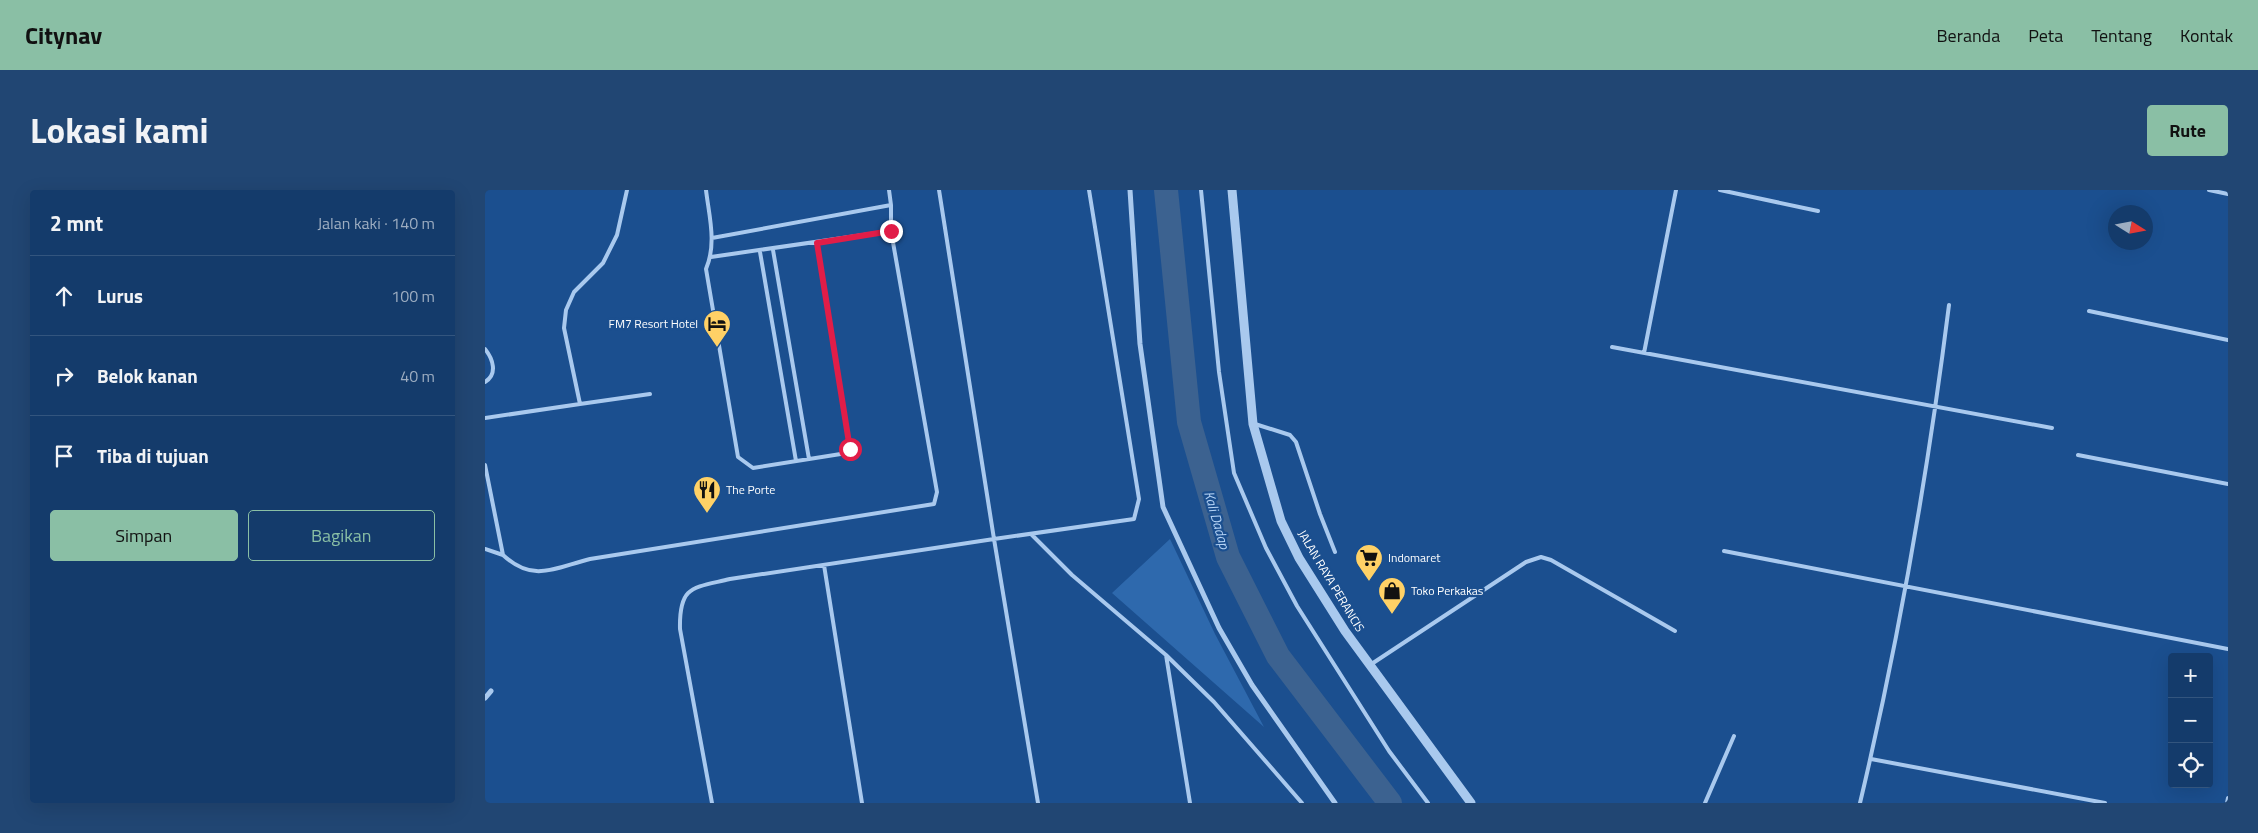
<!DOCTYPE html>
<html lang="id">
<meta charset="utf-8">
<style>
body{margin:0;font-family:"Titillium Web",sans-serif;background:#214673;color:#f1f3f6}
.controls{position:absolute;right:15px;bottom:15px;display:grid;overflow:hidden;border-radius:5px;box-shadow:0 5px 20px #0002}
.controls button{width:45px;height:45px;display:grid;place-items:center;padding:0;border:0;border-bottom:1px solid #33557e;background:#143b6b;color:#f1f3f6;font:25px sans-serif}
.compass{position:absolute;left:1623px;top:15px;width:45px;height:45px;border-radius:50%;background:#143b6b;box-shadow:0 5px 20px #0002;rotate:101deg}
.stop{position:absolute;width:15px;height:15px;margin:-11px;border:4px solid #e11d48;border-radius:50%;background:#fff}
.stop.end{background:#e11d48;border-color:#fff;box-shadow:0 1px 5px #0008}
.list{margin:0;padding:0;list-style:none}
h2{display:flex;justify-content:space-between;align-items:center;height:65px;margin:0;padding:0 20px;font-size:21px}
h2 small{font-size:16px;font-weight:400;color:#9dadc1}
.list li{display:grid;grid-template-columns:32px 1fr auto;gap:15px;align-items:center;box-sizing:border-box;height:80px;padding:0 20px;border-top:1px solid #33557e}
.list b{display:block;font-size:19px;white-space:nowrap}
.list em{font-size:16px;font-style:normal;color:#9dadc1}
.actions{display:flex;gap:10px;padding:15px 20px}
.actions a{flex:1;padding:11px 0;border:1px solid #8abfa5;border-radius:5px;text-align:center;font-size:18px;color:#8abfa5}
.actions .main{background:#8abfa5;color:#111}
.icon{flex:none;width:28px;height:28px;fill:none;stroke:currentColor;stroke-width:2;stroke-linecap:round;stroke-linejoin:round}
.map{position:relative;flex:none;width:1743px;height:613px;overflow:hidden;border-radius:5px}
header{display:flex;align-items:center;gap:30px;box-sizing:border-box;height:70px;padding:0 25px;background:#8abfa5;color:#111}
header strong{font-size:24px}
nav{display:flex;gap:28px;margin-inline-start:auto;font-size:18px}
.intro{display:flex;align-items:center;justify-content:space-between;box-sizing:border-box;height:120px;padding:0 30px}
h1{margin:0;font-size:35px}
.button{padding:12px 22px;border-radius:5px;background:#8abfa5;color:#111;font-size:18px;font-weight:700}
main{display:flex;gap:30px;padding:0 30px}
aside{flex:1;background:#143b6b;border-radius:5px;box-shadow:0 5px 20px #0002}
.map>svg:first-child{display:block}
</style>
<header>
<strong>Citynav</strong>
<nav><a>Beranda</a><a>Peta</a><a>Tentang</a><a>Kontak</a></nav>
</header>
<div class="intro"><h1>Lokasi kami</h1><a class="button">Rute</a></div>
<main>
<aside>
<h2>2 mnt<small>Jalan kaki · 140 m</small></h2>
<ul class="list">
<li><svg class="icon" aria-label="ahead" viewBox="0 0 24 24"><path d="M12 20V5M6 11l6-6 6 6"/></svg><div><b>Lurus</b></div><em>100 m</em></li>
<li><svg class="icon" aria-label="right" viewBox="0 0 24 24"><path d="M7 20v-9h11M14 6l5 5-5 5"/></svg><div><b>Belok kanan</b></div><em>40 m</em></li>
<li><svg class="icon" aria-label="arrive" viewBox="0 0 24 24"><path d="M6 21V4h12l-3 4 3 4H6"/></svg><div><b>Tiba di tujuan</b></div></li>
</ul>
<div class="actions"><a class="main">Simpan</a><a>Bagikan</a></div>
</aside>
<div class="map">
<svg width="1743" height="613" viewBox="0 0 1743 613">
<rect width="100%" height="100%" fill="#1b4f8f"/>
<!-- green -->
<path fill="#2e69ad" d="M 685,349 L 730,444 L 779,537 L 627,403 Z"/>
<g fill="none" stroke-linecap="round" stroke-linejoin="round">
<!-- river -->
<path stroke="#3c6290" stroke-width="24" d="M 681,0 L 704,232 L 743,367 L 793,466 L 905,613"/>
<!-- service -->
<path stroke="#a9c9ee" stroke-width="4" d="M 221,0 C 224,26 232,53 221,79 L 253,267 L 268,278 L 362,263 L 365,259 L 332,53
M 454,0 L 509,349 L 649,329 L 654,309 L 604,0
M 716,0 L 734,182 L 749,283 L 781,358 L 812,416 L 904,561 L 943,613
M 1235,0 L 1333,21
M 1724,0 L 1743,4
M 227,48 L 406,15
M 288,60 L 324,269
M 275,62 L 311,271
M 226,67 L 406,41
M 1604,121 L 1743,150
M 1127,157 L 1567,238
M 0,159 C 8,169 13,184 0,192
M 1159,163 L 1191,0
M 95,214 L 165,204
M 0,228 L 95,214 L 79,138 L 81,120 L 89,102 L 118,73 L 132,45 L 142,0
M 770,234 L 805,245 L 811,252 L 835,324 L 850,362
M 1593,265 L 1743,294
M 0,275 L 18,365 C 48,393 69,378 105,369 L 449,314 L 452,302 L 406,41 L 406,15 L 404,0
M 546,344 L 587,385 L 681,465 L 729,512 L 817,613
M 0,359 L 18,365
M 1239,361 L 1743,459
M 339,375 L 377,613
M 681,465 L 705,613
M 885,475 L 1041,372 L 1056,367 L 1066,370 L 1190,441
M 1386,569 L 1620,613
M 227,613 L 195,439 C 194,395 208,398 245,389 L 509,349 L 553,613
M 1220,613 L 1249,546
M 1375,613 C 1414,449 1443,282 1464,115
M 1742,613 L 1743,608"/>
<!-- minor -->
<path stroke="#a9c9ee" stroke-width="5" d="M 645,0 L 655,154 L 678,317 L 734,438 L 767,495 L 850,613
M 0,508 L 6,501"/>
<!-- tertiary -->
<path stroke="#a9c9ee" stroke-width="9" d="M 747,0 L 768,234 L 796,331 L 814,368 L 860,441 L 986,613"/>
</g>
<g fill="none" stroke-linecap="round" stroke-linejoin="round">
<!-- route -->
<path stroke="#e11d48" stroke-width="6" d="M 365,259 L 332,53 L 406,41"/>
</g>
<!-- icons -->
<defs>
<symbol id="hotel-pin" viewBox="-11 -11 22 30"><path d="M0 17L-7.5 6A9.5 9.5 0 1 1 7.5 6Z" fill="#ffd166" stroke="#1b4f8f"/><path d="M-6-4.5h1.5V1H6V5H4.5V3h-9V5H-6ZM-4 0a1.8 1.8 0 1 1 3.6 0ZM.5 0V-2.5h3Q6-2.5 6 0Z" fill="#111"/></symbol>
<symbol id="restaurant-pin" viewBox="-11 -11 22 30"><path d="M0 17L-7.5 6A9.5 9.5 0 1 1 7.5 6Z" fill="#ffd166" stroke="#1b4f8f"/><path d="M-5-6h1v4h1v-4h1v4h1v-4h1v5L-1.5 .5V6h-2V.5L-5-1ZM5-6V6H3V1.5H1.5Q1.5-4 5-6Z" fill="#111"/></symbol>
<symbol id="supermarket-pin" viewBox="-11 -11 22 30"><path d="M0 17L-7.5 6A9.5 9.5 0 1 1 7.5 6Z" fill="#ffd166" stroke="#1b4f8f"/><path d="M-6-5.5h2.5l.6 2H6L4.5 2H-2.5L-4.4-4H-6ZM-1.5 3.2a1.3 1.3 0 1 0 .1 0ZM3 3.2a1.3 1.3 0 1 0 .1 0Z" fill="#111"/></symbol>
<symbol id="shop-pin" viewBox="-11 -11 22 30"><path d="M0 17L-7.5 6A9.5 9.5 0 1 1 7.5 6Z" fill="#ffd166" stroke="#1b4f8f"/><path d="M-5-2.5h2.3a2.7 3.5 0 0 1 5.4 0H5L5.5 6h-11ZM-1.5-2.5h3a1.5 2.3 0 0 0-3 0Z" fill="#111"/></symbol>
</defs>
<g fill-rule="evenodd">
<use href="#hotel-pin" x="216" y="118" width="32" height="43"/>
<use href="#restaurant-pin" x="206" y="284" width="32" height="43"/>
<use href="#supermarket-pin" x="868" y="352" width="32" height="43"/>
<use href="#shop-pin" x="891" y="385" width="32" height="43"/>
</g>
<g text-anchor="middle" stroke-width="4.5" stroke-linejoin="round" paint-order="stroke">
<!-- poi labels -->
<g font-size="12" fill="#fff" stroke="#1b4f8f" text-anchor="start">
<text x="213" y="138" text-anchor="end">FM7 Resort Hotel</text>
<text x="241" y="304">The Porte</text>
<text x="903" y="372">Indomaret</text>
<text x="926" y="405">Toko Perkakas</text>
</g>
<!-- street labels -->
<g font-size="12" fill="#fff" stroke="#1b4f8f">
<text transform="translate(846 391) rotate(59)" y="4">JALAN RAYA PERANCIS</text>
</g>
<!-- water labels -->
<g font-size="14" font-style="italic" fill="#b5d3f5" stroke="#1b4f8f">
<text transform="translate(732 330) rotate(74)" y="5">Kali Dadap</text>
</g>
</g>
</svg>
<div class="controls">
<button>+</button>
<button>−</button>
<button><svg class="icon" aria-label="locate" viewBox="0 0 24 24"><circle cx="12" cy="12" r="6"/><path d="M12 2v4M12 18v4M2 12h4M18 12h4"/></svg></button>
</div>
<svg class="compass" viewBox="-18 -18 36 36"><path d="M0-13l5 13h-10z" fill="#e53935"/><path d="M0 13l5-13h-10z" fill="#9dadc1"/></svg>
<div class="stop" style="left:365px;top:259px"></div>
<div class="stop end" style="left:406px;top:41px"></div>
</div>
</main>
